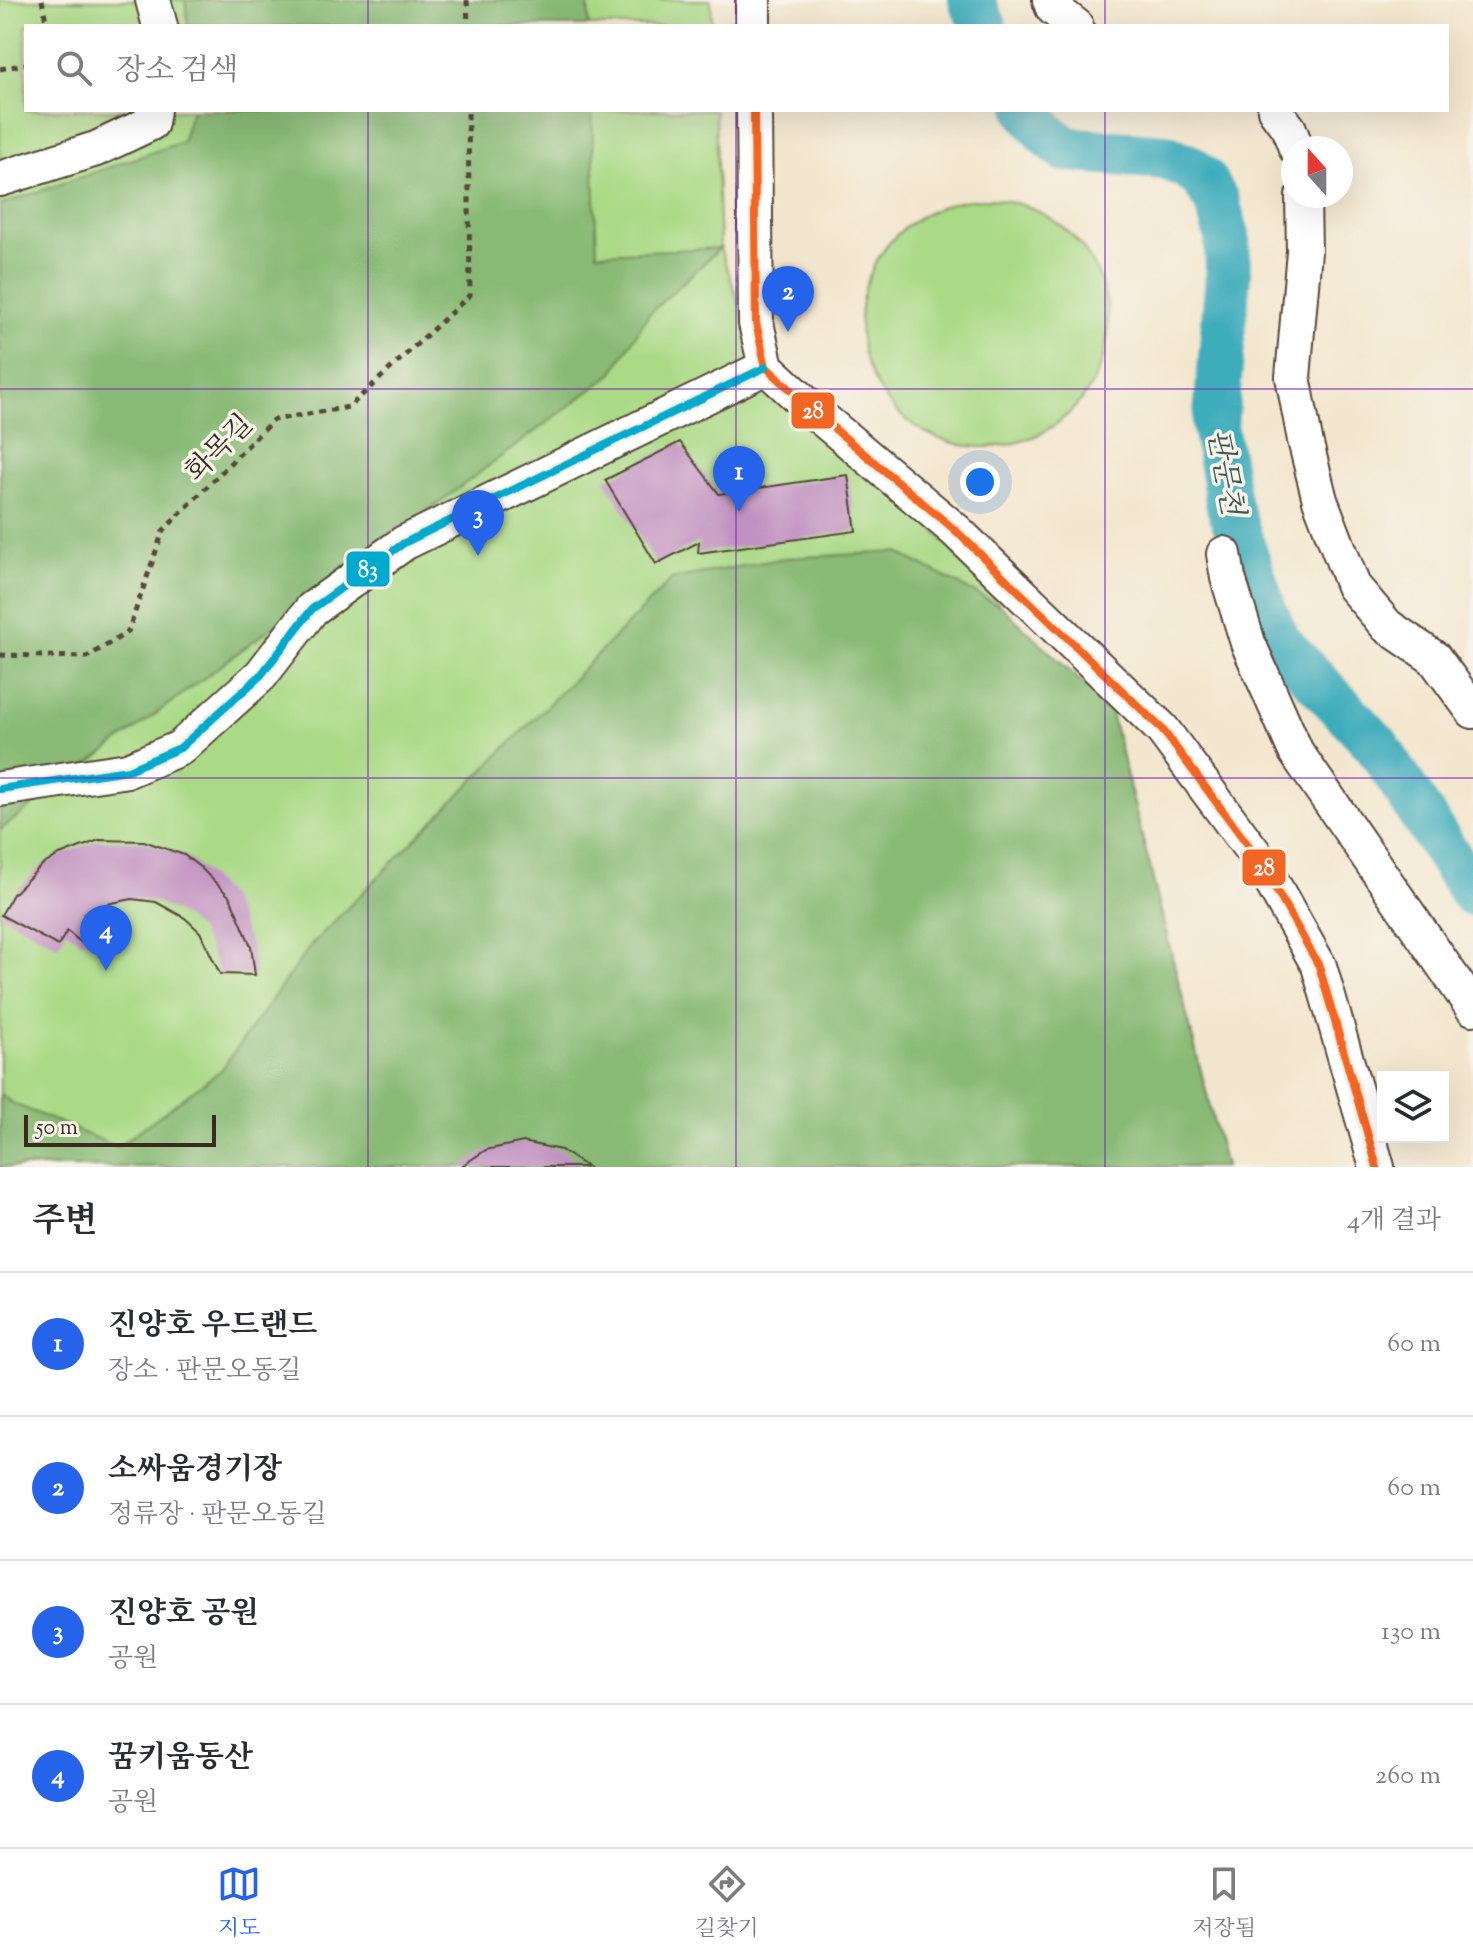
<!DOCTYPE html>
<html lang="ko">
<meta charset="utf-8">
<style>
body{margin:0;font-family:"Sorts Mill Goudy","Noto Serif KR",serif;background:#f7f7f7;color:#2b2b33}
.controls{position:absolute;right:24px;bottom:24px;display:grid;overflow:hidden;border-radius:0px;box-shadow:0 8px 32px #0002}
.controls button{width:72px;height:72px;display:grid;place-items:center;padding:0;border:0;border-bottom:2px solid #e1e1e2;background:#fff;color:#2b2b33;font:40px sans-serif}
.compass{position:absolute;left:1281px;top:136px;width:72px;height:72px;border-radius:50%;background:#fff;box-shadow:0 8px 32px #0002;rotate:339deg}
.scale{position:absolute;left:24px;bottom:20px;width:192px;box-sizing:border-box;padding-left:8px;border:4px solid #3b2a1e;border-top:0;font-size:22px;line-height:28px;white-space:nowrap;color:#3b2a1e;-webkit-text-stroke:6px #f7f3e8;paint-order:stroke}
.you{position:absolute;left:980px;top:482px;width:28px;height:28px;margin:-20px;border:6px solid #fff;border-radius:50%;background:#1a73e8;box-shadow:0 0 0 12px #1a73e833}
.badge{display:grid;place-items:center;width:52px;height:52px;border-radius:50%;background:#2563eb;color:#fff;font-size:26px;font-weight:700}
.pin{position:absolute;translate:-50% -66px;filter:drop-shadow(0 2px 4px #0008)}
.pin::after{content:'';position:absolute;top:42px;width:28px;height:24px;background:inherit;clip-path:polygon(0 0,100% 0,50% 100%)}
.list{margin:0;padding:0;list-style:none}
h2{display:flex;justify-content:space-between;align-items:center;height:104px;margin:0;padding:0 32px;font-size:34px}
h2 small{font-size:26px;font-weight:400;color:#7c7c81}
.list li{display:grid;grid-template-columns:52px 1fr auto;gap:24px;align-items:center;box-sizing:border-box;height:144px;padding:0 32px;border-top:2px solid #e1e1e2}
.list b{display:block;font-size:30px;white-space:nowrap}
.list p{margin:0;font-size:26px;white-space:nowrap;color:#7c7c81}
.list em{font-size:26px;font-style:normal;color:#7c7c81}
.icon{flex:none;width:44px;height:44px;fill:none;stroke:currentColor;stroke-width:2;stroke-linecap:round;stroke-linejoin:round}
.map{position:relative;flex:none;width:1473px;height:1167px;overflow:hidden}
.search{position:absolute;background:#fff;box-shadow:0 8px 32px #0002;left:24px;right:24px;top:24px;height:88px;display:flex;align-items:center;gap:20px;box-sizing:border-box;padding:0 28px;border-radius:0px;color:#7c7c81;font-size:30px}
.sheet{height:680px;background:#fff}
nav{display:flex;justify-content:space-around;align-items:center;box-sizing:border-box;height:112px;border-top:2px solid #e1e1e2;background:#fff;font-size:22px;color:#7c7c81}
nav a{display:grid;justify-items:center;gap:4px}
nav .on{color:#2563eb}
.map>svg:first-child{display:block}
</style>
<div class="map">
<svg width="1473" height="1167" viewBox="0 0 1473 1167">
<rect width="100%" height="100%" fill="#f7f3e8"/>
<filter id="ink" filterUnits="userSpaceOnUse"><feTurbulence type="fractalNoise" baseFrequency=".0125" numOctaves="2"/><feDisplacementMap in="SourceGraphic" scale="16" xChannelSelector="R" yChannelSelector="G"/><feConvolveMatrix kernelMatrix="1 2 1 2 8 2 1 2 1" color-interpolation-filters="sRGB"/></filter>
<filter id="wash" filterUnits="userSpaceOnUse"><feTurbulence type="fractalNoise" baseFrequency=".006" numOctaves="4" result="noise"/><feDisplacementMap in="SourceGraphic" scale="32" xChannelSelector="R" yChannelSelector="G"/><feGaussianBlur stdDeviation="1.8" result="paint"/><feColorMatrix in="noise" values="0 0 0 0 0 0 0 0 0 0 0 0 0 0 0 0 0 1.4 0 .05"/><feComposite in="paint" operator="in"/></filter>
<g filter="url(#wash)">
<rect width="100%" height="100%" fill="#f3e6ce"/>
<!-- green -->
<path fill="#abda87" stroke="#738252" stroke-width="2" d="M 0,0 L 711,0 L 712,26 L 26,26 L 26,110 L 715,110 L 720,248 L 765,376 L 912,505 L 1002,607 L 1110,709 L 1225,1167 L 0,1167 Z
M860 323a124 124 0 1 1 248 0a124 124 0 1 1-248 0Z"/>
<!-- forest -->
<path fill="#88ba74" stroke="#627249" stroke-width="2" d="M 185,0 L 588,0 L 589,26 L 188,26 Z
M 192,110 L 592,110 L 597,253 L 720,248 L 649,314 L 612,374 L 0,830 L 0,205 L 182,142 Z
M 897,552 L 1002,607 L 1110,709 L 1225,1167 L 0,1167 L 0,1094 L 12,1103 L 117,1147 L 221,1070 L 311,945 L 672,579 L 785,558 Z"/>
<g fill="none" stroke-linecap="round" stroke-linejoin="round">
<!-- river -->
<path stroke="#3eacbb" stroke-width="46" d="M 971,0 L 984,26
M 1028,110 L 1046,133 L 1065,149 L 1165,157 L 1189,167 L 1204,180 L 1216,200 L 1227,235 L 1228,275 L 1215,426 L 1229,506 L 1264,609 L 1278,641 L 1376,744 L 1473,894"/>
</g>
<g id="blocks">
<!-- building -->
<path fill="#c192c1" d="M 680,442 L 719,494 L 848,475 L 856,531 L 698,553 L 699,542 L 656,564 L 605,480 Z
M 99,840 L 144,841 L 184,855 L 201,868 L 230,897 L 251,946 L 255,975 L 220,974 L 200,932 L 185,918 L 156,902 L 132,899 L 107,904 L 84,914 L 95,928 L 82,943 L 67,931 L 58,946 L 1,915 L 13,894 L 41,866 L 57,856 Z
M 523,1142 L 561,1150 L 587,1167 L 460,1167 L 486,1150 Z"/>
</g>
</g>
<g filter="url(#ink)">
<use href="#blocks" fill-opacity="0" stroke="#574638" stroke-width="2"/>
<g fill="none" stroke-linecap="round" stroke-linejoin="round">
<defs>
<path id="minor" d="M 153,0 L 160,26
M 753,0 L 753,26
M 1050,0 L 1053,8 L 1076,26
M 754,110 L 756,323 L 766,367 L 818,415 L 955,530 L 1162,729 L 1260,861 L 1319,966 L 1377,1167
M 1275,110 L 1289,129 L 1296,148
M 0,179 L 96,149 L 151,123 L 153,110
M 1303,196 L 1304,251 L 1293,377 L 1305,440 L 1320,500 L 1353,586 L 1387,626 L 1434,658 L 1473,711
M 1224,554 L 1228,578 L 1248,643 L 1296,752 L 1473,1008
M 0,789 L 128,770 L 180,748 L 261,675 L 312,609 L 404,543 L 766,367"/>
</defs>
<!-- minor casing -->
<use href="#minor" stroke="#574638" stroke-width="38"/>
<!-- path -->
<path stroke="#574638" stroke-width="5" stroke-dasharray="6 6" stroke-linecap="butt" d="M 42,0 L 47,26
M 467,0 L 468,26
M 0,69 L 26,64
M 0,655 L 87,657 L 128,632 L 163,531 L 273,420 L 349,407 L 470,295 L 468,110"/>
<!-- minor -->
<use href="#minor" stroke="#fff" stroke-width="34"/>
<defs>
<path id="bus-1" d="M 754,110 L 756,323 L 766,367 L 818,415 L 955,530 L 1162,729 L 1260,861 L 1319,966 L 1377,1167"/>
<path id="bus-2" d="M 0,789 L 128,770 L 180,748 L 261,675 L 312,609 L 404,543 L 766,367"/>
</defs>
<!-- bus-1 casing -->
<use href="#bus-1" stroke="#f7f3e8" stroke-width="14"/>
<!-- bus-2 casing -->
<use href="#bus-2" stroke="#f7f3e8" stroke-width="14"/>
<!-- bus-1 -->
<use href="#bus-1" stroke="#f26522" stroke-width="8"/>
<!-- bus-2 -->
<use href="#bus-2" stroke="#00a9ce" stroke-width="8"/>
</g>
</g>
<!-- grid -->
<path fill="none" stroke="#7b2cbf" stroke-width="2" stroke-opacity="0.55" d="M 368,0 L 368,26M 736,0 L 736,26M 1105,0 L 1105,26M 368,110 L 368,1167M 736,110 L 736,1167M 1105,110 L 1105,1167M 0,389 L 1473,389M 0,778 L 1473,778"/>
<g text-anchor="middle" stroke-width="7" stroke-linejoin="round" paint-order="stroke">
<!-- street labels -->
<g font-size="28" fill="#3b2a1e" stroke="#f7f3e8">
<text transform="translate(218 447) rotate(-45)" y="10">화목길</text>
</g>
<!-- water labels -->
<g font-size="30" font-style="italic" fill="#3c5855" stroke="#f7f3e8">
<text transform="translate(1226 472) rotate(80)" y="10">판문천</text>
</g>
</g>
<g stroke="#f7f3e8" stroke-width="3">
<rect x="790" y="391" width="46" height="39" rx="8" fill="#f26522"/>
<rect x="345" y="550" width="46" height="38" rx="8" fill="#00a9ce"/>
<rect x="1241" y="848" width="46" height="39" rx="8" fill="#f26522"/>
</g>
<g font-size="22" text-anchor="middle" font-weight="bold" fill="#fff">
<text x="813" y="418">28</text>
<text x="368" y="577">83</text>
<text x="1264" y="875">28</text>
</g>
</svg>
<div class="controls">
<button><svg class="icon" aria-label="layers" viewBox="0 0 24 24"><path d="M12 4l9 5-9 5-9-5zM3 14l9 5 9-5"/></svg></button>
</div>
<svg class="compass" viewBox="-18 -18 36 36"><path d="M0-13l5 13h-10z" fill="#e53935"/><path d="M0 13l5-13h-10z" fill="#7c7c81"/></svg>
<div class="scale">50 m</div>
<div class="you"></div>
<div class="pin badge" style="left:739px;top:512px">1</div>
<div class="pin badge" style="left:788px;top:332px">2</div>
<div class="pin badge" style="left:478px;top:556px">3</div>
<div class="pin badge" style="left:106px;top:971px">4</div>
<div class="search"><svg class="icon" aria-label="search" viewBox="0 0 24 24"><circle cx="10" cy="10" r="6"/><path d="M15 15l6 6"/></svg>장소 검색</div>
</div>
<section class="sheet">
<h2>주변<small>4개 결과</small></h2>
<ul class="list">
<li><span class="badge">1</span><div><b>진양호 우드랜드</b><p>장소 · 판문오동길</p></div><em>60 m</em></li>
<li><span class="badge">2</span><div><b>소싸움경기장</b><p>정류장 · 판문오동길</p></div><em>60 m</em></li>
<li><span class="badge">3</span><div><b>진양호 공원</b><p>공원</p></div><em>130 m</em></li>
<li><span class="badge">4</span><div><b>꿈키움동산</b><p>공원</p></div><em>260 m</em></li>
</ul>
</section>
<nav>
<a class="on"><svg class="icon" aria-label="map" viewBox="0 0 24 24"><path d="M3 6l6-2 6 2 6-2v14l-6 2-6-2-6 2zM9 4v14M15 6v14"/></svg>지도</a>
<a><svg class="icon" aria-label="directions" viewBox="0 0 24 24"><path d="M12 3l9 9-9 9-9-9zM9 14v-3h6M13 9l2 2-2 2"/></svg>길찾기</a>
<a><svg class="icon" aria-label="saved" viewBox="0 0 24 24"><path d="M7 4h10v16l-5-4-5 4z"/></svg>저장됨</a>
</nav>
